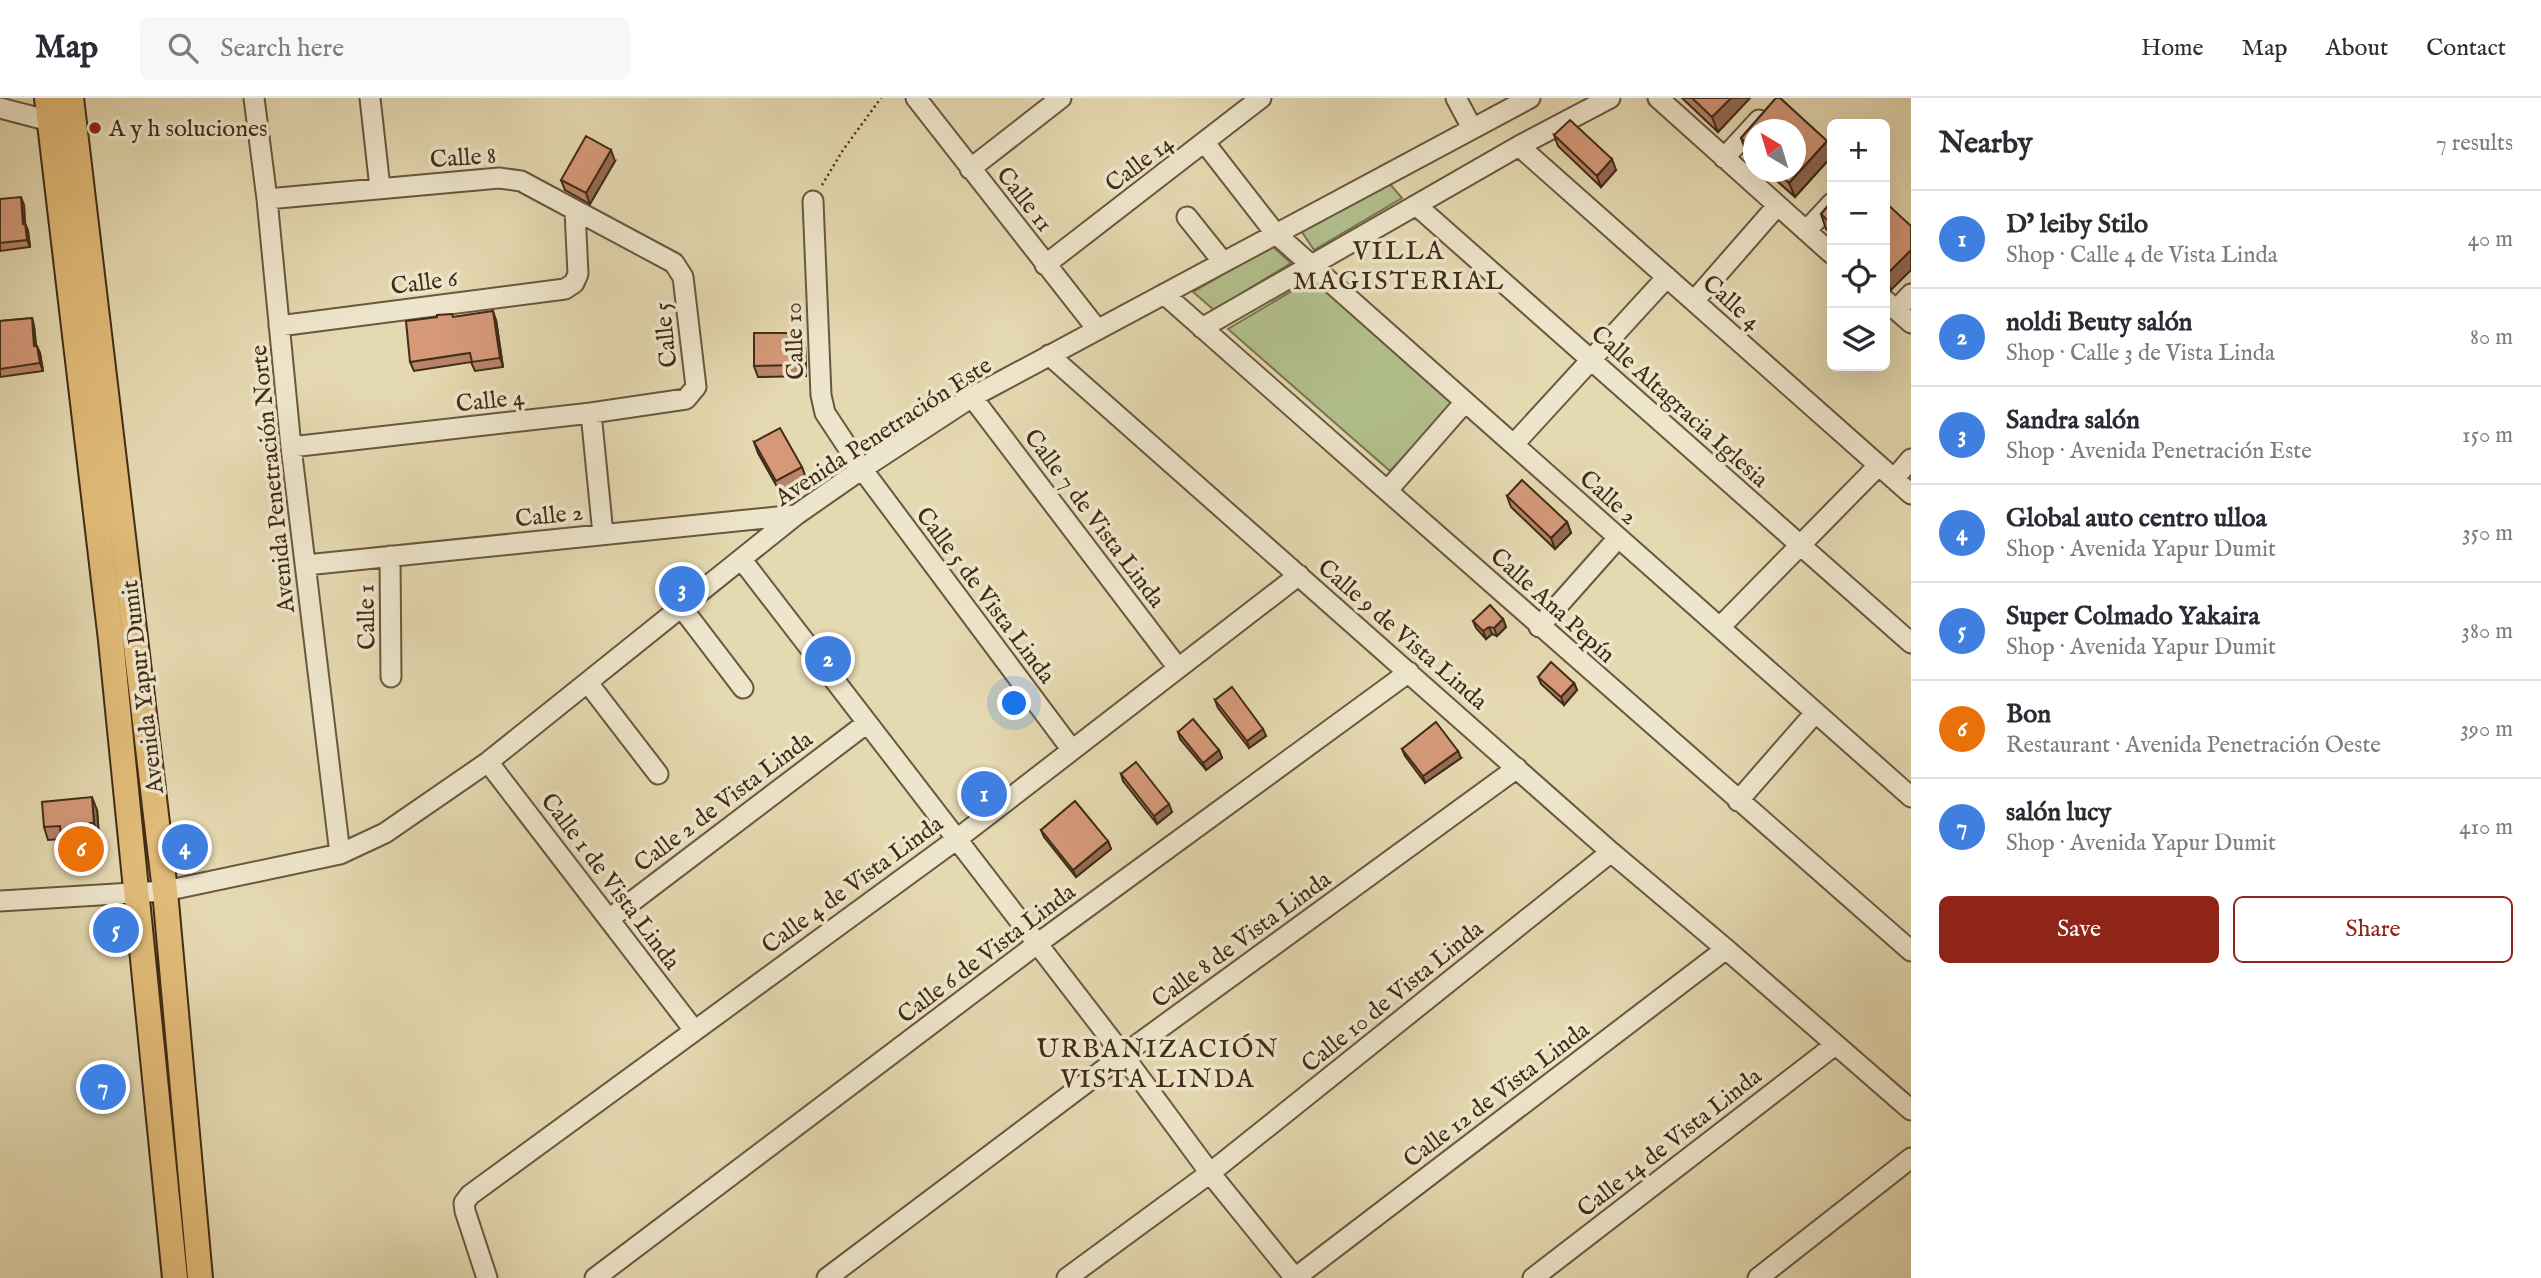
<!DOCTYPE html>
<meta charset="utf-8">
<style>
body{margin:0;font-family:"IM FELL English",serif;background:#f7f7f7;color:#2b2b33}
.controls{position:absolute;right:21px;top:21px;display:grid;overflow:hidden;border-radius:10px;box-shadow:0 7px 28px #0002}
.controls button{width:63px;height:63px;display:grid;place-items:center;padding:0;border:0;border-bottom:2px solid #e1e1e2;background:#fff;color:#2b2b33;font:35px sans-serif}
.compass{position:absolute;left:1743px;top:21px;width:63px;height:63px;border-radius:50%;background:#fff;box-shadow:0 7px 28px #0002;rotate:322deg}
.you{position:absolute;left:1015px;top:606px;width:24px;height:24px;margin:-18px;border:5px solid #fff;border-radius:50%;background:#1a73e8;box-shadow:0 0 0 10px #1a73e833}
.badge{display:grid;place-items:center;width:46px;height:46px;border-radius:50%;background:#8f2418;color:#fff;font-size:23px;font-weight:700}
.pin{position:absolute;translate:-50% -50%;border:4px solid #fff;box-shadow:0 2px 7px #0006}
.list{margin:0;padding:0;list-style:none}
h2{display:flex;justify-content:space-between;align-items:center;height:91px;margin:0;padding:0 28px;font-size:30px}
h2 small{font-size:23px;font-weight:400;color:#7c7c81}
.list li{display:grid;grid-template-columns:46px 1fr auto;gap:21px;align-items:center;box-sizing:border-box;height:98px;padding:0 28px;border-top:2px solid #e1e1e2}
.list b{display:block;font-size:26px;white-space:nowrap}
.list p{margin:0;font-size:23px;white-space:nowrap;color:#7c7c81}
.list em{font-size:23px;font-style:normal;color:#7c7c81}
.actions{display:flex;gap:14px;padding:21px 28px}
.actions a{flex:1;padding:16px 0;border:2px solid #8f2418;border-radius:10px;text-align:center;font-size:24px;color:#8f2418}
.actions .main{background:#8f2418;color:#fff}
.icon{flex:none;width:38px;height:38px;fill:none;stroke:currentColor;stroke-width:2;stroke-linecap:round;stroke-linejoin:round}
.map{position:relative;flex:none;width:1911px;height:1180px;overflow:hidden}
header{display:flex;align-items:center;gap:42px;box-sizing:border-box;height:98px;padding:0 35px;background:#fff;border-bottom:2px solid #e1e1e2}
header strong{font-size:33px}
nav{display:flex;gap:38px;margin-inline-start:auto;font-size:24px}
.search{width:490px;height:63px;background:#f7f7f7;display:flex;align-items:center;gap:18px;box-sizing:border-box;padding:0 24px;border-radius:10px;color:#7c7c81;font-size:26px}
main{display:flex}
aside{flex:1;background:#fff}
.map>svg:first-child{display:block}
</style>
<header>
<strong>Map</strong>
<div class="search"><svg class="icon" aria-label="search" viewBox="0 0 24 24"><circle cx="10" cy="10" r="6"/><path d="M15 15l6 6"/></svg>Search here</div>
<nav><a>Home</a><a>Map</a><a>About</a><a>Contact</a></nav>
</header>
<main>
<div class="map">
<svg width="1911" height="1180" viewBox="0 0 1911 1180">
<rect width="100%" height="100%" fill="#e5d9b1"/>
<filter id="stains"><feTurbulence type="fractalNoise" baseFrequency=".00286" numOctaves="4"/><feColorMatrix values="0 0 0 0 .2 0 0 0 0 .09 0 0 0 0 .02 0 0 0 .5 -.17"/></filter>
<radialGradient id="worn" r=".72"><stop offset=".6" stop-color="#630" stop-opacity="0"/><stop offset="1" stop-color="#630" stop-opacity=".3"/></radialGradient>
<!-- green -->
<path fill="#b2c08d" stroke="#7a7652" stroke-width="2" d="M 1389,85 L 1402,100 L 1314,152 L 1302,134 Z
M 1272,148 L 1291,165 L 1214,212 L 1193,194 Z
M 1312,181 L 1453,306 L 1390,373 L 1228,231 Z"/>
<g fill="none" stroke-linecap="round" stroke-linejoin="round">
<defs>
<path id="minor" d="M 254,0 L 267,101 L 291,349 L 340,756
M 370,0 L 380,90
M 916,0 L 1097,231
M 1456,0 L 1472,30
M 1658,0 L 1832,156
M 0,10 L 50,23
M 1205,45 L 1275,135 L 1911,699
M 1519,48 L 1911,396
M 1724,60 L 1759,22
M 970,71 L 1061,0
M 267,101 L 499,80 L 521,83 L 674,165 L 683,179 L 696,289 L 686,301 L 591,315 L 291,349
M 813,103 L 821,297 L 825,315 L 862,371 L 1072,652
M 1416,107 L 1911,545
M 1187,119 L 1223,164
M 1806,133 L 1832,105
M 1045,167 L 1261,0
M 1164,196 C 1413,415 1661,636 1911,853
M 1885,202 L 1911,225
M 1694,203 L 1777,108
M 1896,212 L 1911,196
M 279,228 L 565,191 L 574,185 L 578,176 L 575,113
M 1202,230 L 1519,48 L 1610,0
M 1049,257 L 1611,754 L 1726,851 L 1911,1012
M 972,299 L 1178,570
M 591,315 L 603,436
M 1514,346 L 1667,179
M 1894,381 L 1911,361
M 1388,392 L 1465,304
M 390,458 L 391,579
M 742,462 L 1123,957 L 1210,1075 L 1295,1180
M 306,467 L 796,417
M 682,510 L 743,590
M 1539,529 L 1618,440
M 1720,529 L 1878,368
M 588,585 L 658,676
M 488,664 L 694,932
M 1738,703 L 1815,615
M 0,803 L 165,793 L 340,756 L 385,735 L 488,664 L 796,417 L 862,371 L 972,299 L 1530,0
M 609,821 L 867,625
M 487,1180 L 465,1113 L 464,1105 L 470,1097 L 957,741 L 1299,477
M 595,1180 L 1037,846 L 1409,574
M 827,1180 L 1123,957 L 1517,670
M 1067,1180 L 1210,1075 L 1611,754
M 1295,1180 L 1726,851
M 1533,1180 L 1835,947
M 1758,1180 L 1911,1060"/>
<path id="major" d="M 47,0 L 111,542 L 175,1180
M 71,0 L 165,793 L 200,1180"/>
</defs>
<!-- minor casing -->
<use href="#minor" stroke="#6a573e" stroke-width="23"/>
<!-- major casing -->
<use href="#major" stroke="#412c17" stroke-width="28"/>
<!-- path -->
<path stroke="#412c17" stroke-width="2.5" stroke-dasharray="2 3.5" stroke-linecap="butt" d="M 822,87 L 843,52 L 881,0"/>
<!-- minor -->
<use href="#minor" stroke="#eee6cc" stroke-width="19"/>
<!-- major -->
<use href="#major" stroke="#e2bc78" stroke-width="24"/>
</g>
<!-- wall -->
<path fill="#b78468" stroke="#412c17" stroke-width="2" d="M 1682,0 L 1750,0 L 1718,34 Z
M 1776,0 L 1780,0 L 1827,43 L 1832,58 L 1795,99 L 1767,74 L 1796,74 L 1796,32 L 1754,32 L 1754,61 L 1746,54 L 1741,40 Z
M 1554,37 L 1616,72 L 1601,89 L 1558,48 Z
M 615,63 L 590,106 L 565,92 L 561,82 Z
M 0,101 L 24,107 L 25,125 L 28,133 L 30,149 L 0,153 Z
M 1832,103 L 1832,137 L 1826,131 L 1821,116 Z
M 1885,104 L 1891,192 L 1885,189 Z
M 454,219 L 496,222 L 503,269 L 475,273 L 471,264 L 414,273 L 410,264 Z
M 32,220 L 34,228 L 36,248 L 40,255 L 43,273 L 0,279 L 0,223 Z
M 805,246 L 806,278 L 758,279 L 754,268 Z
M 754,344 L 802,369 L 806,380 L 780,394 L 758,355 Z
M 1507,398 L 1567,424 L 1571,435 L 1555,451 L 1511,409 Z
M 1503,521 L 1506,529 L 1497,538 L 1492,536 L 1486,541 L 1476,530 L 1473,523 Z
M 1538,579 L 1574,585 L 1577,592 L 1564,607 L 1541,586 Z
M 1215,602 L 1266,638 L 1249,650 L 1218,610 Z
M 1178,634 L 1219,652 L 1222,660 L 1206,672 L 1180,641 Z
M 1402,651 L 1461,660 L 1425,685 L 1405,658 Z
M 1121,676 L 1172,714 L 1157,726 L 1123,683 Z
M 97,712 L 99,738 L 95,738 L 98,754 L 67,759 L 61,741 L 48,742 L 44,729 Z
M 1041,732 L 1108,743 L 1111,751 L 1076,779 L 1044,739 Z"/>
<!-- shaded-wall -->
<path fill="#956b55" stroke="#412c17" stroke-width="2" d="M 1731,0 L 1750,0 L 1718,34 L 1712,19 Z
M 1827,43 L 1832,58 L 1795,99 L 1789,85 Z
M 611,52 L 615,63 L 590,106 L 586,95 Z
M 1612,61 L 1616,72 L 1601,89 L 1597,78 Z
M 21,99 L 24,107 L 25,133 L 23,126 Z
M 25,125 L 28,133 L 30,149 L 27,142 Z
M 1911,152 L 1911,172 L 1891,192 L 1886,177 Z
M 493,213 L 496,222 L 503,269 L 500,260 Z
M 32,220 L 34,228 L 37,255 L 34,248 Z
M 801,235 L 805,246 L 806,278 L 802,267 Z
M 37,248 L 40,255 L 43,273 L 40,265 Z
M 1567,424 L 1571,435 L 1555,451 L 1551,440 Z
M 1503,521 L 1506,529 L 1497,538 L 1494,530 Z
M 1489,529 L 1492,536 L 1486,541 L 1483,533 Z
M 1574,585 L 1577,592 L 1564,607 L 1561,599 Z
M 1263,631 L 1266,638 L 1249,650 L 1247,643 Z
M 1219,652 L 1222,660 L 1206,672 L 1203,665 Z
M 1458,653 L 1461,660 L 1425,685 L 1423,678 Z
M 92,699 L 97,712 L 99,738 L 94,725 Z
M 1169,706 L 1172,714 L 1157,726 L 1154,718 Z
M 90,725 L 95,738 L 98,754 L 93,741 Z
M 1108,743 L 1111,751 L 1076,779 L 1073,772 Z"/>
<!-- building -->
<path fill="#d59979" stroke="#412c17" stroke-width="2" d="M 1692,0 L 1731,0 L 1712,19 Z
M 1776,0 L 1780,0 L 1827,43 L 1789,85 L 1777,74 L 1796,74 L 1796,32 L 1754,32 L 1754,52 L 1741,40 Z
M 1570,22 L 1612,61 L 1597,78 L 1554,37 Z
M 586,38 L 611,52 L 586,95 L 561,82 Z
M 21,99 L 23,126 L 25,125 L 27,142 L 0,145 L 0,101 Z
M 1832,103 L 1832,127 L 1821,116 Z
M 1885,104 L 1911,128 L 1911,152 L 1886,177 L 1885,177 Z
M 493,213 L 500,260 L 472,264 L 470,255 L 410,264 L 406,223 L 437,219 L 437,217 L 452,216 L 453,219 Z
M 32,220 L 34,248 L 37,248 L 40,265 L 0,271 L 0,223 Z
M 754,235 L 801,235 L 802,267 L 754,268 Z
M 780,330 L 802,369 L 776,383 L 754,344 Z
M 1522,382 L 1567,424 L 1551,440 L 1507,398 Z
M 1490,507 L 1503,521 L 1494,530 L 1489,529 L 1483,533 L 1473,523 Z
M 1551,564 L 1574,585 L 1561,599 L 1538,579 Z
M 1232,589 L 1263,631 L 1247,643 L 1215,602 Z
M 1193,621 L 1219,652 L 1203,665 L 1178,634 Z
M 1436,624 L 1458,653 L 1423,678 L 1402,651 Z
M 1136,664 L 1169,706 L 1154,718 L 1121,676 Z
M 92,699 L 94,725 L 90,725 L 93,741 L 62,746 L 60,728 L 44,729 L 42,704 Z
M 1075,703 L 1108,743 L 1073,772 L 1041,732 Z"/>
<!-- markers -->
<circle fill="#8f2418" stroke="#eee6cc" stroke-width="2.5" cx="95" cy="30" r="7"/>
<g text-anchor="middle" stroke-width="7" stroke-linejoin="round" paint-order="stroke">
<!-- poi labels -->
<g font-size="24" fill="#412c17" stroke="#eee6cc" text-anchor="start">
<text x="109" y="38">A y h soluciones</text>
</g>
<!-- street labels -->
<g font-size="24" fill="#412c17" stroke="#eee6cc">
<text transform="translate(463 59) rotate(-4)" y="8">Calle 8</text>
<text transform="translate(1139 65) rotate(-37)" y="8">Calle 14</text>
<text transform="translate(1025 101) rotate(52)" y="8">Calle 11</text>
<text transform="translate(424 184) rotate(-7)" y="8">Calle 6</text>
<text transform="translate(1732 204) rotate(42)" y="8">Calle 4</text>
<text transform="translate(665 237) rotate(-96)" y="8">Calle 5</text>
<text transform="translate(794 243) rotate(-92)" y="8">Calle 10</text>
<text transform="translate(490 302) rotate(-6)" y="8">Calle 4</text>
<text transform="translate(1680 308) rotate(42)" y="8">Calle Altagracia Iglesia</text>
<text transform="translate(883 333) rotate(-33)" y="8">Avenida Penetración Este</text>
<text transform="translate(272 381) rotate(-96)" y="8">Avenida Penetración Norte</text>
<text transform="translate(1609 399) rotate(42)" y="8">Calle 2</text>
<text transform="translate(549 417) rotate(-6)" y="8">Calle 2</text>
<text transform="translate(1095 420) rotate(53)" y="8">Calle 7 de Vista Linda</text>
<text transform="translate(986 497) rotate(53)" y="8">Calle 5 de Vista Linda</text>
<text transform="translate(1553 507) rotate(42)" y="8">Calle Ana Pepín</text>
<text transform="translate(366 519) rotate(-91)" y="8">Calle 1</text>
<text transform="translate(1403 536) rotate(41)" y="8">Calle 9 de Vista Linda</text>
<text transform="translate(142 589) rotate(-97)" y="8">Avenida Yapur Dumit</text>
<text transform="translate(723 703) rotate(-37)" y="8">Calle 2 de Vista Linda</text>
<text transform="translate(611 783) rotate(53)" y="8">Calle 1 de Vista Linda</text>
<text transform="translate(852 786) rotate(-36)" y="8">Calle 4 de Vista Linda</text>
<text transform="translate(1241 841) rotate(-36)" y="8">Calle 8 de Vista Linda</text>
<text transform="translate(986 855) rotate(-37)" y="8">Calle 6 de Vista Linda</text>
<text transform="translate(1392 898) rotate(-39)" y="8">Calle 10 de Vista Linda</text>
<text transform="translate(1496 996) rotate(-37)" y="8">Calle 12 de Vista Linda</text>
<text transform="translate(1669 1044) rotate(-38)" y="8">Calle 14 de Vista Linda</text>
</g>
<!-- neighbourhood labels -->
<g font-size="26" letter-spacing="2" fill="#412c17" stroke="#eee6cc">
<text x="1399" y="161">VILLA<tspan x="1399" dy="30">MAGISTERIAL</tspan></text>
<text x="1158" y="959">URBANIZACIÓN<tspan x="1158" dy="30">VISTA LINDA</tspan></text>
</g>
</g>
<rect width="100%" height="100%" filter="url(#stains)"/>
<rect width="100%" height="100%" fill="url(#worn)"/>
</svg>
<div class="controls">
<button>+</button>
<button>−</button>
<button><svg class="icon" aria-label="locate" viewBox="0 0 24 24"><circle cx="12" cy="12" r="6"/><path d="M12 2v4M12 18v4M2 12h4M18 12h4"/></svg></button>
<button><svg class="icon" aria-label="layers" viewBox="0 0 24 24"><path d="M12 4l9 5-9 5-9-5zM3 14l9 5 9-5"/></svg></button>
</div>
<svg class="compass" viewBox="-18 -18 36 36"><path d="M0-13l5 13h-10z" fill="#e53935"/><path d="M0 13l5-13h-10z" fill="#7c7c81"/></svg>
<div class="you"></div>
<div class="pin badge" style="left:984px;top:696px;background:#3f7fe0">1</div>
<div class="pin badge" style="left:828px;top:561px;background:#3f7fe0">2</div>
<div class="pin badge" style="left:682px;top:491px;background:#3f7fe0">3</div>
<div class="pin badge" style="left:185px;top:749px;background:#3f7fe0">4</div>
<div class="pin badge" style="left:116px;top:832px;background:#3f7fe0">5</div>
<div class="pin badge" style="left:81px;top:751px;background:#e8710a">6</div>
<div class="pin badge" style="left:103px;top:989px;background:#3f7fe0">7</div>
</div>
<aside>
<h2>Nearby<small>7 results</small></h2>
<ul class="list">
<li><span class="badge" style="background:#3f7fe0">1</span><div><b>D’ leiby Stilo</b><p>Shop · Calle 4 de Vista Linda</p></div><em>40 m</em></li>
<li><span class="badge" style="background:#3f7fe0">2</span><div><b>noldi Beuty salón</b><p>Shop · Calle 3 de Vista Linda</p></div><em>80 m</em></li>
<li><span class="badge" style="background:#3f7fe0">3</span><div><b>Sandra salón</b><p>Shop · Avenida Penetración Este</p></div><em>150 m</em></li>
<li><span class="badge" style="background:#3f7fe0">4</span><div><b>Global auto centro ulloa</b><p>Shop · Avenida Yapur Dumit</p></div><em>350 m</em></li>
<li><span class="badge" style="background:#3f7fe0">5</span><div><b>Super Colmado Yakaira</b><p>Shop · Avenida Yapur Dumit</p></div><em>380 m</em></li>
<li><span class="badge" style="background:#e8710a">6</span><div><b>Bon</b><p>Restaurant · Avenida Penetración Oeste</p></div><em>390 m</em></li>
<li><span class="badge" style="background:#3f7fe0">7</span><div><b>salón lucy</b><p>Shop · Avenida Yapur Dumit</p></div><em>410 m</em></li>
</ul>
<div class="actions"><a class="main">Save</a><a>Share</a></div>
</aside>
</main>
